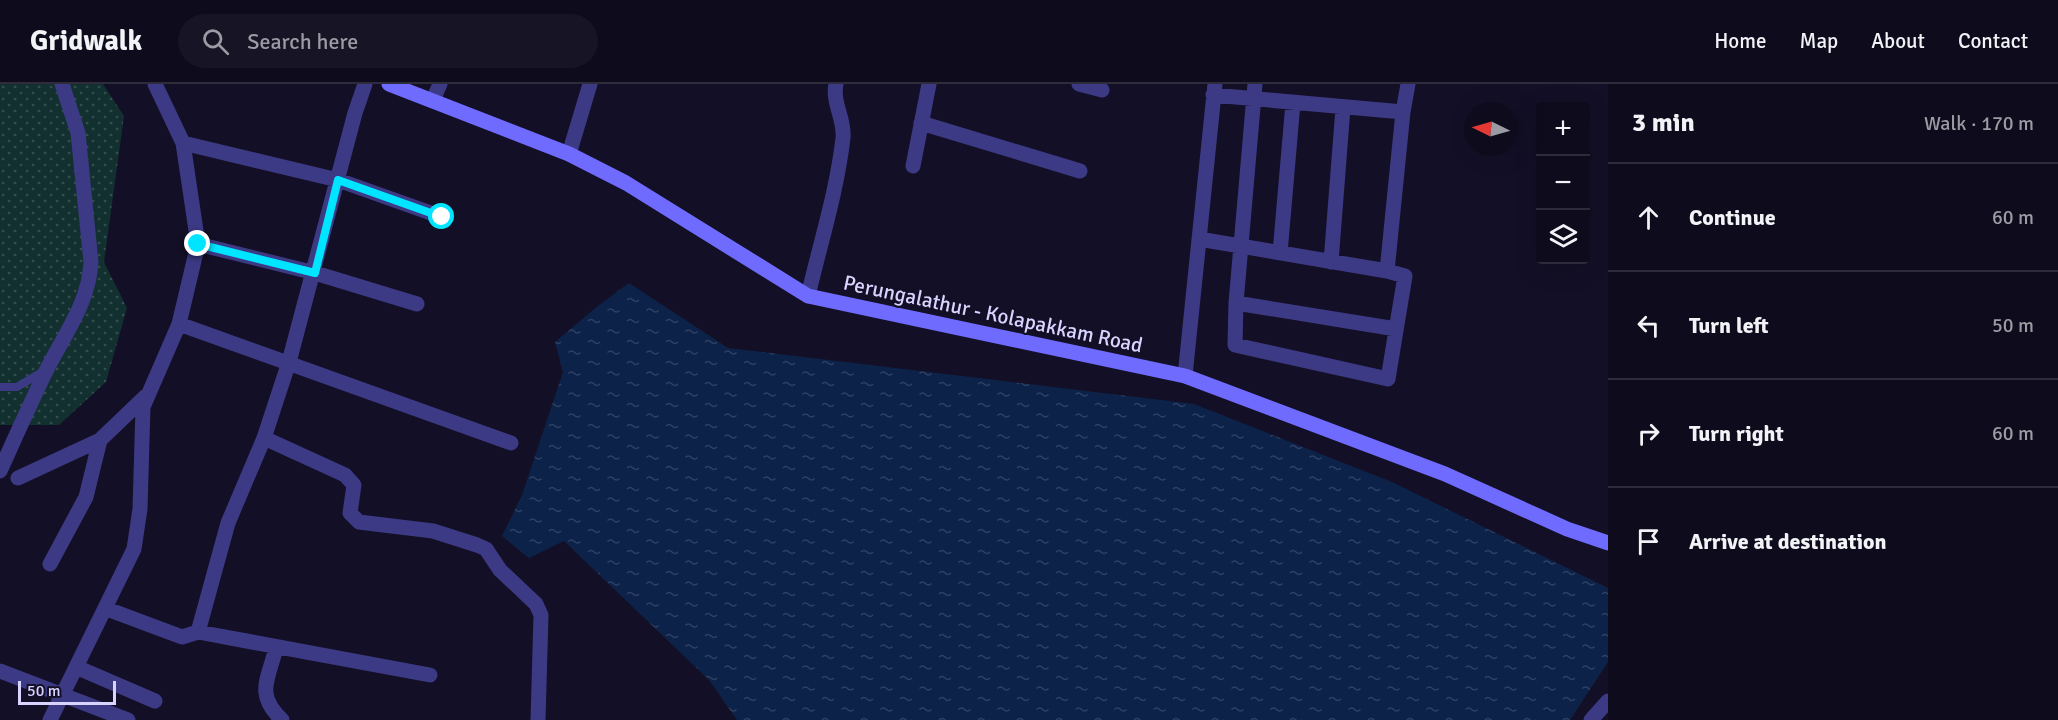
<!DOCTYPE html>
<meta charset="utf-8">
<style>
body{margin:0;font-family:Signika,sans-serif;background:#171425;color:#f1f3f6}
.controls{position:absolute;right:18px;top:18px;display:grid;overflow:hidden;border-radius:6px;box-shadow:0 6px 24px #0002}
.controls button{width:54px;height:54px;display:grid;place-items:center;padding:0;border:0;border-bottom:2px solid #2e2b3b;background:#0e0b1c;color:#f1f3f6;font:30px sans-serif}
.compass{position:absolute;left:1464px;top:18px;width:54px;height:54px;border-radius:50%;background:#0e0b1c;box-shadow:0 6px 24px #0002;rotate:275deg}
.scale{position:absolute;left:18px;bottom:15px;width:98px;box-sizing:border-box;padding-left:6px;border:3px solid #d9d4ff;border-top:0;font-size:16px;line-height:21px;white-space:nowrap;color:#d9d4ff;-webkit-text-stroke:4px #130f26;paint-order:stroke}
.stop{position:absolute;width:18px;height:18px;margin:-14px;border:4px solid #00e5ff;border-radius:50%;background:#fff}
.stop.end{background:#00e5ff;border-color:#fff;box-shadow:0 2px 6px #0008}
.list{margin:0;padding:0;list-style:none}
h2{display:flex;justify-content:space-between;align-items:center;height:78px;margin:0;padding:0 24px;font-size:26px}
h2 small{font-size:20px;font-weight:400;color:#9b9ba3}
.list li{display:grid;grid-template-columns:39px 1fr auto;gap:18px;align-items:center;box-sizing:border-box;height:108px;padding:0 24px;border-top:2px solid #2e2b3b}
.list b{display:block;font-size:22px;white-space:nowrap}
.list em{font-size:20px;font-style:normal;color:#9b9ba3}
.icon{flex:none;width:33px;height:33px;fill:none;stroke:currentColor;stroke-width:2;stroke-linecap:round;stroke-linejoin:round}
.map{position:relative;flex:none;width:1608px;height:636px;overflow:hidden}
header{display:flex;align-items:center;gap:36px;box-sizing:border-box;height:84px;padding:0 30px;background:#0e0b1c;border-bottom:2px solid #2e2b3b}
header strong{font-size:28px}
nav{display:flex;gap:33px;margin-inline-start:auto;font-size:21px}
.search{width:420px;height:54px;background:#171425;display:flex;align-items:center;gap:15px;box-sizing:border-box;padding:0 21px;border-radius:33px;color:#9b9ba3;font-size:22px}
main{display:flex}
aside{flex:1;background:#0e0b1c}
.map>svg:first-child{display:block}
</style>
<header>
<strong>Gridwalk</strong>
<div class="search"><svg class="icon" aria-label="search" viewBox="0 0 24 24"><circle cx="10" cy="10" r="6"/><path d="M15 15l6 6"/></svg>Search here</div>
<nav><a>Home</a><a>Map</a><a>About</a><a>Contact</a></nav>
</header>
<main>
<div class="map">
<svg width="1608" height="636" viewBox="0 0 1608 636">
<defs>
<pattern id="grass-dots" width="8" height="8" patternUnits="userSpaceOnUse" patternTransform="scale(1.5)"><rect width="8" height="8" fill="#12302f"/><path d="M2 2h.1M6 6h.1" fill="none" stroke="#344d4e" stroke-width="1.8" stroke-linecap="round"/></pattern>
<pattern id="water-ripples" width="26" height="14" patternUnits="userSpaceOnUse" patternTransform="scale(1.5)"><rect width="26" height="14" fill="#0c2248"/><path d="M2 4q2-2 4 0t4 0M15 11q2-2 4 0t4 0" fill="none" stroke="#2f4163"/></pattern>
</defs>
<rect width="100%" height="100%" fill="#130f26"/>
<!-- grass -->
<path fill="url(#grass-dots)" d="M 0,0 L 103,0 L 124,32 L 104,178 L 127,224 L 106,298 L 59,341 L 0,341 Z"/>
<!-- water -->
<path fill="url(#water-ripples)" d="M 629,199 L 728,264 L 1194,320 L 1392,398 L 1608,504 L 1608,578 L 1570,636 L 737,636 L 709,596 L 564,457 L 529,474 L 502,452 L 522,411 L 563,288 L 555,258 L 599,221 Z"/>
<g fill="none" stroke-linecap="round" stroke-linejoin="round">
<!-- service -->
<path stroke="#3d3a85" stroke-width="8" d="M 0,303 L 17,303 L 42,288"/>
<!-- minor -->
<path stroke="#3d3a85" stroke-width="15" d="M 1079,0 L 1102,6
M 1255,0 L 1236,219 L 1235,261 L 1388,295 L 1405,192 L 1387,187
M 433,16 L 440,0
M 1403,28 L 1408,0
M 921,39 L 1080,87
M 183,59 L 338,96 L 442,133
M 569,70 L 590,0
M 913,82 L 929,0
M 1199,155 L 1387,187 L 1403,28 L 1213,11
M 198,160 L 315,189 L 417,220
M 1280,169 L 1293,19
M 1331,178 L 1343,24
M 808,212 C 820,160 837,107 843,54 C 845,35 832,19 836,0
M 1236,219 L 1396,245
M 179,240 L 511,359
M 1185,292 L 1215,0
M 264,354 L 345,391 L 354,401 L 350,429 L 359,438 L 433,447 L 477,461 L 486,465 L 500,486 L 536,520 L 541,531 L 538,636
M 0,387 C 15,354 30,320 46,287 C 64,251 89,219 91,178 L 78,49 L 62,0
M 18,394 L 100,356
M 50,480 L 86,413 L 100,356 L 146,312
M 107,525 L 182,553 L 198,548 L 228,439 L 264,354 L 289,278 L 355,29 L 365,0
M 198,548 L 430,591
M 276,564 C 268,596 255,610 282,636
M 76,583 L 155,617
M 0,587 L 128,636
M 50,636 L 134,465 L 140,425 L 143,323 L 179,240 L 198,160 L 183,59 L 155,0
M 1591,636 L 1608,617"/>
<!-- secondary -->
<path stroke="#6f6bff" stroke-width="15" d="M 389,0 L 569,70 L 626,99 L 808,212 L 1185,292 L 1445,390 L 1567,445 L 1608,459"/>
</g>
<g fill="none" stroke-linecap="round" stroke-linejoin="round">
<!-- route -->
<path stroke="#00e5ff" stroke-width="8" d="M 198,160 L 315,189 L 338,96 L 442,133"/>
</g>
<g text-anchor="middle" stroke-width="4.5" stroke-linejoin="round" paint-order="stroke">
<!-- street labels -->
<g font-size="21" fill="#d9d4ff" stroke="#130f26">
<text transform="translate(993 230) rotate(12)" y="7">Perungalathur - Kolapakkam Road</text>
</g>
</g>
</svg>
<div class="controls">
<button>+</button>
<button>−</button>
<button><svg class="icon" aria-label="layers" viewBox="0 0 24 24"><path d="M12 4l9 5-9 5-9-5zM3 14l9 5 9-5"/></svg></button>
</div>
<svg class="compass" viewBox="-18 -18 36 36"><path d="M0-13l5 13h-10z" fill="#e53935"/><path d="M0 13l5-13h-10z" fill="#9b9ba3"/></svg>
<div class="scale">50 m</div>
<div class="stop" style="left:442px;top:133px"></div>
<div class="stop end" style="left:198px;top:160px"></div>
</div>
<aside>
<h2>3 min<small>Walk · 170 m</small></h2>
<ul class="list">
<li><svg class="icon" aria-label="ahead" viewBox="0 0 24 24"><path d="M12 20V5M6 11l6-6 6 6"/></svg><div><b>Continue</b></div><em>60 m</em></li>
<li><svg class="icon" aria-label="left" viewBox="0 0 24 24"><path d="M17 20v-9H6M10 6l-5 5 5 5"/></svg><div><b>Turn left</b></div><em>50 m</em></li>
<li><svg class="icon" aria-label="right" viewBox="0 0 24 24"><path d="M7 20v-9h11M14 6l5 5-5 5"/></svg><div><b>Turn right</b></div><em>60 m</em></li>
<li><svg class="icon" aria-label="arrive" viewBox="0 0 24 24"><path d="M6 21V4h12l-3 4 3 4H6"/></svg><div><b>Arrive at destination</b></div></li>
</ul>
</aside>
</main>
